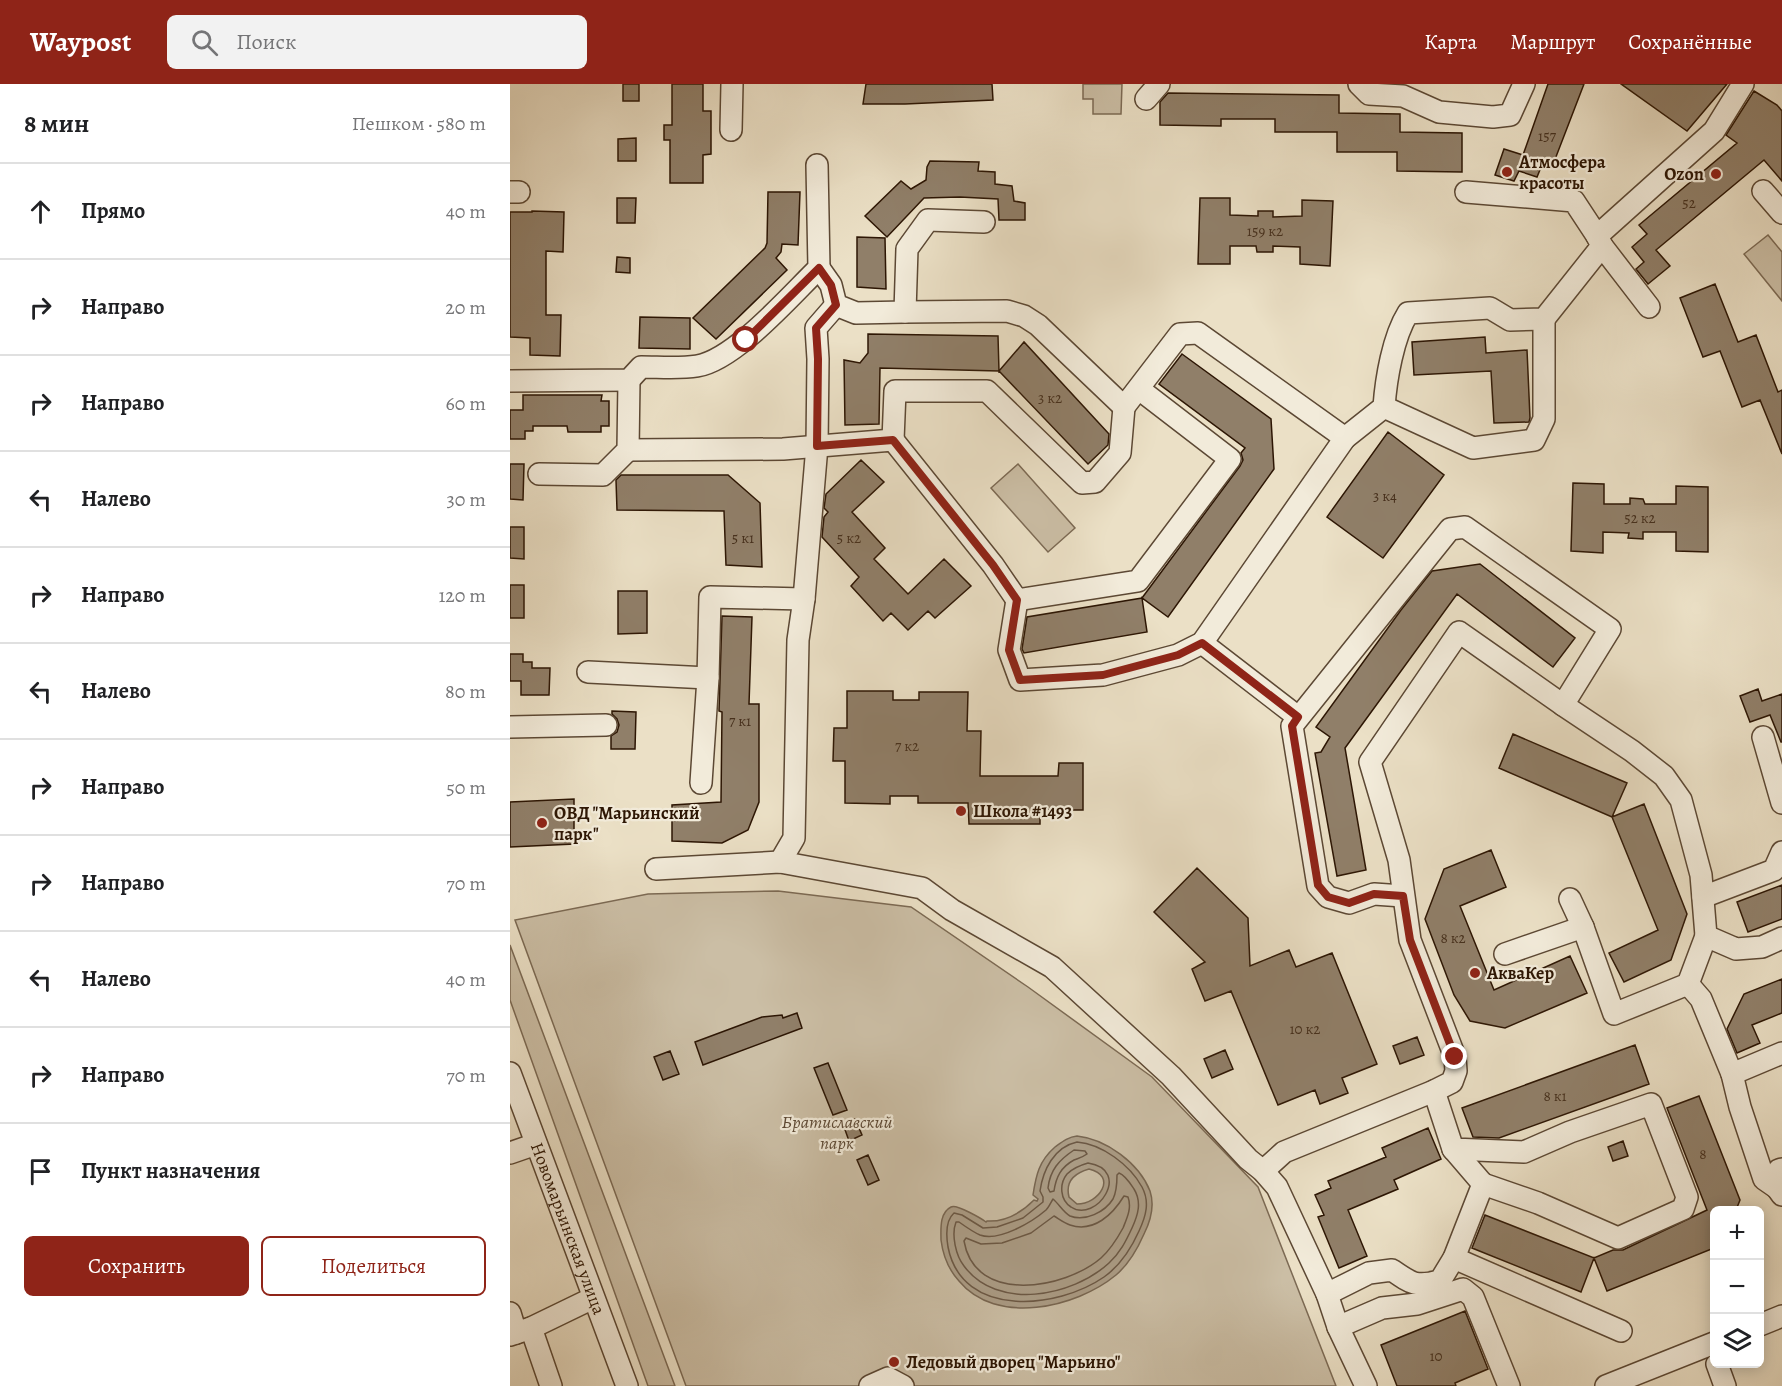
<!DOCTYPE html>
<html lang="ru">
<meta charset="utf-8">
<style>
body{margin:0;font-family:Alegreya,serif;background:#f2f2f2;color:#202124}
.controls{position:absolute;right:18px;bottom:18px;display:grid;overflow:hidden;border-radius:9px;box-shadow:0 3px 15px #0003}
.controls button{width:54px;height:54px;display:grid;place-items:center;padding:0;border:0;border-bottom:2px solid #e0e0e0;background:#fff;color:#202124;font:30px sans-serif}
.stop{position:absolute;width:18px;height:18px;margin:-14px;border:4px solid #8f2418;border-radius:50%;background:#fff}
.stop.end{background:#8f2418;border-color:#fff;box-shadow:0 2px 6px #0008}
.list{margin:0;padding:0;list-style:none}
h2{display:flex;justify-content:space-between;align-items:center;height:78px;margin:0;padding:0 24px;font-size:26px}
h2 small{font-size:20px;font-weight:400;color:#757577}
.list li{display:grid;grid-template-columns:39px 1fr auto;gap:18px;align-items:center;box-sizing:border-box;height:96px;padding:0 24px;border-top:2px solid #e0e0e0}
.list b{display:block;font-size:22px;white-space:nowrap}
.list em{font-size:20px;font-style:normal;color:#757577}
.actions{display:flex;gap:12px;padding:18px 24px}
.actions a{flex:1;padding:14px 0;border:2px solid #8f2418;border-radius:9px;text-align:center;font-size:21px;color:#8f2418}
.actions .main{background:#8f2418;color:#fff}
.icon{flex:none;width:33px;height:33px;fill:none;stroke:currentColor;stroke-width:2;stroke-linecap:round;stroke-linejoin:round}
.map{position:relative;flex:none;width:1272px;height:1302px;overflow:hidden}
header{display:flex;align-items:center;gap:36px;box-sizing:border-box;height:84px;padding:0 30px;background:#8f2418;color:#fff}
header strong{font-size:28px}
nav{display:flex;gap:33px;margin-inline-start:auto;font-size:21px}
.search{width:420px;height:54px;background:#f2f2f2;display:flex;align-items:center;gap:15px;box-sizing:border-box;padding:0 21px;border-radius:9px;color:#757577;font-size:22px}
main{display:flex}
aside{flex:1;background:#fff}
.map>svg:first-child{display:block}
</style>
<header>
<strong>Waypost</strong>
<div class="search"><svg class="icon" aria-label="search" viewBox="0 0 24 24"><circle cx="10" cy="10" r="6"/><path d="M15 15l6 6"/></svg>Поиск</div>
<nav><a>Карта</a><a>Маршрут</a><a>Сохранённые</a></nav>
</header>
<main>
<aside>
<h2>8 мин<small>Пешком · 580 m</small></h2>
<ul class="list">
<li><svg class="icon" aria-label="ahead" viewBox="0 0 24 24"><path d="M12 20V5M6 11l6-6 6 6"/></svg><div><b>Прямо</b></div><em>40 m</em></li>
<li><svg class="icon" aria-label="right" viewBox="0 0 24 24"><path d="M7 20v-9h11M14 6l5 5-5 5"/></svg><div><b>Направо</b></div><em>20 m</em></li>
<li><svg class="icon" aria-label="right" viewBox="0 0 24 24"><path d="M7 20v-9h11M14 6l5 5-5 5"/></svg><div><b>Направо</b></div><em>60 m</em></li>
<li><svg class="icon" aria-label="left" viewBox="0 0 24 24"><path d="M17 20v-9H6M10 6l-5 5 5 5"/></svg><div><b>Налево</b></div><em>30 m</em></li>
<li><svg class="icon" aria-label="right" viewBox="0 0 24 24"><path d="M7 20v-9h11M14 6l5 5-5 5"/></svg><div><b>Направо</b></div><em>120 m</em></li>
<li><svg class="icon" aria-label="left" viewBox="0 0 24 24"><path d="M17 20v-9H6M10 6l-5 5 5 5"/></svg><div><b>Налево</b></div><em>80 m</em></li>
<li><svg class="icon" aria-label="right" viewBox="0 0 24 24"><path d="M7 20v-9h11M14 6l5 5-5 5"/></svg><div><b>Направо</b></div><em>50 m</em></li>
<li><svg class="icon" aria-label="right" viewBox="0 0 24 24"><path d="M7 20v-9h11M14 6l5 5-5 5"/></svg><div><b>Направо</b></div><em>70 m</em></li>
<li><svg class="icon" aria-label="left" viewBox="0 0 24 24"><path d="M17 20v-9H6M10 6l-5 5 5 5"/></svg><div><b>Налево</b></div><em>40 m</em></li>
<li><svg class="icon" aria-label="right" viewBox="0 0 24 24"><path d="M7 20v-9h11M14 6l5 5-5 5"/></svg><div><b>Направо</b></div><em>70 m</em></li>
<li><svg class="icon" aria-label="arrive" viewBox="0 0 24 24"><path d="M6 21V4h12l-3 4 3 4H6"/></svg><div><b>Пункт назначения</b></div></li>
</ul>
<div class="actions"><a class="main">Сохранить</a><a>Поделиться</a></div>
</aside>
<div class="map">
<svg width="1272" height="1302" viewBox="0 0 1272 1302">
<rect width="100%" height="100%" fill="#ebe0c6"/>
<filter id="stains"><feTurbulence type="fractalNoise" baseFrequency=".00333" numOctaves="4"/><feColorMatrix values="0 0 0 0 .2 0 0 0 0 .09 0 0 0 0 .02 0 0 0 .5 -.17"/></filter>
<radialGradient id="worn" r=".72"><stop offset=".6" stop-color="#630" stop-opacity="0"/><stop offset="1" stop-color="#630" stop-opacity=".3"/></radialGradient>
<!-- green -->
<path fill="#cbbea5" stroke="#7c6a54" stroke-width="1.5" d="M 573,0 L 612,0 L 611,30 L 583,30 L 583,15 L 573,15 Z
M 1258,151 L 1272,168 L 1272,217 L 1234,170 Z
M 508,380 L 565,444 L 538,468 L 481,404 Z
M 268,807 L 401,823 L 518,903 L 642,993 L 748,1103 L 826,1302 L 176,1302 L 5,836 L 138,810 Z
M 0,861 L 165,1302 L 138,1302 L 0,916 Z"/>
<!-- water -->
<path fill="#aa9b84" stroke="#786651" stroke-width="1.5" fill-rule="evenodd" d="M 567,1052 C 596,1055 629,1079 640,1107 C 645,1122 641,1136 634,1150 C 627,1166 619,1180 606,1191 C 566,1224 486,1242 449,1197 C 438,1185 433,1172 431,1156 C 431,1146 429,1129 441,1123 C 447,1120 472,1135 476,1138 L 477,1137 C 496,1138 511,1129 524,1116 L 527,1117 L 528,1115 L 523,1111 C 526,1091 529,1077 545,1063 C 552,1058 558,1053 567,1052 ZM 579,1085 C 608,1092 589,1120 567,1120 L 559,1113 C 555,1097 565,1089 579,1085 Z"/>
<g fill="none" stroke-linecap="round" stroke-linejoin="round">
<!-- shore -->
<path stroke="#6c5844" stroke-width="1.5" d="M 567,1058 C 592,1060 620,1081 632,1103 C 640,1118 636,1132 629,1147 C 621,1165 611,1181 594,1193 C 548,1225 452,1235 438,1163 C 436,1151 435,1137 444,1129 L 452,1131 L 473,1144 L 487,1143 L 513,1134 L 533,1118 L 533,1113 L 530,1107 C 533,1086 544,1063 567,1058 Z
M 564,1066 L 575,1067 L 577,1070 C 573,1073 569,1074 564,1076 C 551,1083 546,1093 544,1107 L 540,1108 L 538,1104 C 540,1086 549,1076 564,1066 Z
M 578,1079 C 623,1086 586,1140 561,1123 C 550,1116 549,1100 557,1090 C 563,1084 571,1081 578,1079 Z
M 609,1089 C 615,1091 620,1099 624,1105 C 632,1118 628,1131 622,1144 C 616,1157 610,1169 599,1179 C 562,1213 487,1227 454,1182 C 446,1172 441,1151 446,1138 L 449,1138 C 456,1143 463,1148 470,1151 C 489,1158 522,1138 536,1126 C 539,1123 541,1118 543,1115 C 549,1120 553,1128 560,1132 C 575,1138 595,1128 603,1115 C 607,1107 607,1099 607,1091 Z
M 614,1112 L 618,1113 C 622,1124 617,1134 613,1144 C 607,1155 601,1165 591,1174 C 555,1205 465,1221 454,1157 L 456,1154 L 471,1160 L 492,1159 L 521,1149 L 544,1132 C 549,1135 554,1139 560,1141 C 584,1149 603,1130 614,1112 Z"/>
</g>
<!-- building -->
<path fill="#907f69" stroke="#2d1604" stroke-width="1.5" d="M 113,0 L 129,0 L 129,17 L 113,17 Z
M 162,0 L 193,0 L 193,27 L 201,27 L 201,70 L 193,71 L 193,99 L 160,99 L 160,56 L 154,56 L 154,41 L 162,41 Z
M 356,0 L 482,0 L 483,16 L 395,20 L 353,20 Z
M 1038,0 L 1074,0 L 1044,78 L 1034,76 L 1027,93 L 1009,87 L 1004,97 L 985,91 L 994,65 L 1013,71 Z
M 1111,0 L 1217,0 L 1177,47 Z
M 1244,7 L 1267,21 L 1272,27 L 1272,97 L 1254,76 L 1146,166 L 1160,182 L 1138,200 L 1126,185 L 1134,178 L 1122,163 L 1137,150 L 1129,141 L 1227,59 L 1216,51 Z
M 658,9 L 829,11 L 829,29 L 890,30 L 890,48 L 952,49 L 952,88 L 887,87 L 887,68 L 827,68 L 827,48 L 765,48 L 765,35 L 711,35 L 711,42 L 650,41 L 650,18 Z
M 126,54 L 126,77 L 108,77 L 108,55 Z
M 420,77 L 469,78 L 468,87 L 485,88 L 485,100 L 502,102 L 504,117 L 515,119 L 515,136 L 489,136 L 488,115 L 450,113 L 414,114 L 377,153 L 355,132 L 391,97 L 401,105 L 416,96 L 417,83 Z
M 258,108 L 290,108 L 288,161 L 272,160 L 271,168 L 266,174 L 277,186 L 206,255 L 183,234 L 255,164 L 257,159 Z
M 107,114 L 126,114 L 125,139 L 107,139 Z
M 690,114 L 720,114 L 720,131 L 748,132 L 748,127 L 763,127 L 763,133 L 792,132 L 792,116 L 823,117 L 820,182 L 790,180 L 790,163 L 763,162 L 763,168 L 747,168 L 746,162 L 720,162 L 720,180 L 688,180 Z
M 22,127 L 54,128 L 53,168 L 36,167 L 36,231 L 51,231 L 50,272 L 20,271 L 20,254 L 0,253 L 0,128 L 22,128 Z
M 347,153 L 375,154 L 376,205 L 347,203 Z
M 107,173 L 120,174 L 120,189 L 106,188 Z
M 1205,200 L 1228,258 L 1246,251 L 1268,308 L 1272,306 L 1272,370 L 1250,316 L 1232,323 L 1210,267 L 1193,273 L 1170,214 Z
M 130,233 L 180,234 L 180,265 L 129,264 Z
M 358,250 L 488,252 L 489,287 L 514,258 L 599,350 L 598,361 L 578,380 L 489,287 L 370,284 L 369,340 L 335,341 L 334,276 L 350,279 L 358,269 Z
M 975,253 L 976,269 L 1017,266 L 1020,334 L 1019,338 L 984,339 L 981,287 L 904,291 L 902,258 Z
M 672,270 L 761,335 L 764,385 L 658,533 L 632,514 L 637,548 L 514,569 L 512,565 L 517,533 L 632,514 L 730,382 L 733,376 L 731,369 L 735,364 L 649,300 Z
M 13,311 L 92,311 L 91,317 L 99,317 L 99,342 L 91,342 L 91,348 L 58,348 L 57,342 L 23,342 L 23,347 L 15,347 L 15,355 L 0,355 L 0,326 L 13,326 Z
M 878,348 L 934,391 L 873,474 L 817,433 Z
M 351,376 L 374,398 L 342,428 L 375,464 L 364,475 L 398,510 L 434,475 L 461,502 L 425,534 L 418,527 L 398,546 L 381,529 L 373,537 L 341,502 L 349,493 L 312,453 L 314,433 L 318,428 L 314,424 L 316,410 Z
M 0,380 L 14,380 L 13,416 L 0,415 Z
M 111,391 L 218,391 L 250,419 L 252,483 L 216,481 L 214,427 L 107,426 L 106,396 Z
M 1063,399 L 1094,400 L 1094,420 L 1120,420 L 1120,414 L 1133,415 L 1135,420 L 1166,420 L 1166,402 L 1198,403 L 1198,468 L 1166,467 L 1166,448 L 1133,448 L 1133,455 L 1118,454 L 1119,449 L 1093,448 L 1093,469 L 1061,467 Z
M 0,443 L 14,443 L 14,475 L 0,474 Z
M 970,480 L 1065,554 L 1043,583 L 947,510 L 835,664 L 856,786 L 827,792 L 805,669 L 811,668 L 820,653 L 806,643 L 891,526 L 922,487 Z
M 0,501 L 14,501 L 14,534 L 0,534 Z
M 108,507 L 137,507 L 137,549 L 108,550 Z
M 212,532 L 242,533 L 239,620 L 249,620 L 249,718 L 238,746 L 212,759 L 162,757 L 162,721 L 211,718 L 212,628 L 209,627 Z
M 0,570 L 13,570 L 13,578 L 22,578 L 22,584 L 40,584 L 39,611 L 11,611 L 11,597 L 0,597 Z
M 1248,605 L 1252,617 L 1272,610 L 1272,658 L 1271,658 L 1260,631 L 1240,638 L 1230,612 Z
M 337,607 L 383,607 L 383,616 L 409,616 L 409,608 L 458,608 L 457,647 L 471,647 L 470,692 L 548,692 L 549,679 L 573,679 L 573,726 L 530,726 L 530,740 L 459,740 L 458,719 L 408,719 L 408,712 L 380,712 L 380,720 L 335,719 L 335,677 L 323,677 L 324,644 L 337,644 Z
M 102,627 L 126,628 L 125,665 L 101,665 L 101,652 L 107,648 L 109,641 L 107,635 L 102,630 Z
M 1003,650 L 1117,699 L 1102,733 L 989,684 Z
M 64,715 L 64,760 L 0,763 L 0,718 Z
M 1134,720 L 1177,830 L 1161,876 L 1114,898 L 1099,869 L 1148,846 L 1102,733 Z
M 981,766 L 996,803 L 950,822 L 984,906 L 1060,872 L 1077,909 L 995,944 L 960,937 L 944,911 L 915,835 L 934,785 Z
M 687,784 L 738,834 L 740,882 L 779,866 L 786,883 L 822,869 L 867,980 L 832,994 L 838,1009 L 810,1020 L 805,1006 L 768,1021 L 721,907 L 695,917 L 682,885 L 695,878 L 644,828 Z
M 1272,801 L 1272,835 L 1238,848 L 1227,818 Z
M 1272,895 L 1272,929 L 1242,941 L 1250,959 L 1227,969 L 1217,945 L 1234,910 Z
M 287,929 L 292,944 L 193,981 L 185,958 L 252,933 L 272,931 L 273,934 Z
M 907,953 L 914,971 L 890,980 L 883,962 Z
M 1125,961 L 1139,1000 L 989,1054 L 963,1053 L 952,1024 Z
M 715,966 L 723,985 L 702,994 L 694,975 Z
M 160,967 L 169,990 L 153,996 L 144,973 Z
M 318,979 L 337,1026 L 323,1031 L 304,984 Z
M 1189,1012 L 1230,1116 L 1226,1126 L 1204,1126 L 1204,1164 L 1097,1207 L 1084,1174 L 1071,1208 L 962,1164 L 975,1131 L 1084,1174 L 1103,1166 L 1113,1166 L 1197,1126 L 1157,1024 Z
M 345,1035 L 352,1051 L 339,1057 L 333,1040 Z
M 918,1044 L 931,1075 L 884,1096 L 888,1105 L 838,1126 L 857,1172 L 829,1184 L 808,1133 L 814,1131 L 805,1111 L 821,1104 L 818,1097 L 876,1073 L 872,1064 Z
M 1113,1057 L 1118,1072 L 1103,1077 L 1098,1063 Z
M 358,1071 L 369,1096 L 358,1101 L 347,1076 Z
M 955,1227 L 978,1285 L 945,1299 L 946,1302 L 887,1302 L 871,1261 Z"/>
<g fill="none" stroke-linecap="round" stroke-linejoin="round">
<defs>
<g id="minor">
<path d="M 849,0 L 859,10 L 893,12 L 929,28 L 983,33 L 1000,31 L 1014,0"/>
<path d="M 636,15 L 649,0"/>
<path d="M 221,46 L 222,0"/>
<path d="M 1253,107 L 1272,129"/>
<path d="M 0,108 L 9,108"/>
<path d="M 956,108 L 1064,117 L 1087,152 L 1204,47 L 1233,0"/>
<path d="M 1092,162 L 1139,223"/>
<path d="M 309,184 L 321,201 L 326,221 L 346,229 L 395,228 L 397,165 L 418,136 L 474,138"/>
<path d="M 395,228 L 497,227 L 514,232 L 528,241 L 614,323 L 670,250 L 688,249 L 835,354 L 874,323 C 876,295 883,253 898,229 L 980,224 L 1000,236 L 1034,235 L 1092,162 L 1087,152"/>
<path d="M 0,297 L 119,296 L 131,283 C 149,283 169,285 187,282 C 225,276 281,211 309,184 L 307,81"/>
<path d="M 874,323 L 963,364 L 1024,356 L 1034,335 L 1034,235"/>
<path d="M 383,356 L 385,307 L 477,307 L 572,399 L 585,398 L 610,369 L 614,323"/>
<path d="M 118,366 L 273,365 L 383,356 L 483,481 L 507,516 L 628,497 L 720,375 L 629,305"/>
<path d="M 29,390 L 93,391 L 118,366 L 119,296"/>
<path d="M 507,516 L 499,566 L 510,596 L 593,591 L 668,571 L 692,559 L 835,354"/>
<path d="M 692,559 L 788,633"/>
<path d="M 78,588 L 198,594"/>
<path d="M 0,643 L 96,641"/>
<path d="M 1253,653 L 1272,719"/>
<path d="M 191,699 L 198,594 L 200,513 L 294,515"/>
<path d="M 270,778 L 284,754 L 288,556 L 294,515 L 307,362 L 308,275 L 306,244 L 326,221"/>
<path d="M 146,785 L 270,778 L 412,804 L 442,826 L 542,883 L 661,992 L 738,1075 L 753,1087 L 767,1103 L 817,1210 L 828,1243 L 856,1302"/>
<path d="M 893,812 L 864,810 L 839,819 L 818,813 L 808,802 L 782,642 L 940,445 L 955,443 L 1100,545 L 1053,621 L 1122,667 L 1154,692 L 1171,716 L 1191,791 L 1196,852 L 1226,865 L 1252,863 L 1272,854"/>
<path d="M 1193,813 L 1264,786 L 1272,768"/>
<path d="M 1060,815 L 1073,843 L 1104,930 L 1178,900 L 1196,852"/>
<path d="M 995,870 L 1073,843"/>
<path d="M 1178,900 L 1191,915 L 1222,990 L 1272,969"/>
<path id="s1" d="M 0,989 L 117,1302"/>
<path d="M 1222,990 L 1230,1023 L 1254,1095 L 1267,1104"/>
<path d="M 924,1007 L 943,1065 L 1014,1068 L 1060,1048 L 1141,1020 L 1177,1113 L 1173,1125 L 1108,1154 L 1028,1119 L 973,1100"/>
<path d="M 0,1069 L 26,1060"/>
<path d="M 1272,1085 L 1269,1086 L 1267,1104 L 1272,1111"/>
<path d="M 753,1087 L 774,1068 L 924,1007 L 942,998 L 946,987 L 945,973 L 900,856 L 889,776 L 860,678 L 949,548 L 1053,621"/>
<path d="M 944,1174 L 1111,1247"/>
<path d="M 817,1210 L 859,1189 L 882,1186 C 902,1200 906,1203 930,1197 L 944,1174 L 973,1100 L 943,1065"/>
<path d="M 0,1229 L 6,1249 L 0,1251"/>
<path d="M 1250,1241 L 1272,1232"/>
<path d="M 828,1243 L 872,1224 L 907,1220 L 953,1205 L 963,1213 L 999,1302"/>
<path d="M 21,1244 L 41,1302"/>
<path d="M 6,1249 L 21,1244 L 83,1214"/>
<path d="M 1207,1280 L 1215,1302"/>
<path d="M 360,1302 L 378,1294 L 393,1302"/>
<path d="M 1096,1302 L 1204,1259"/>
</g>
</defs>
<!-- minor casing -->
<use href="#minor" stroke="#5c4834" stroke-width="24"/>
<!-- minor -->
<use href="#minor" stroke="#f2ebda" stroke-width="21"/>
</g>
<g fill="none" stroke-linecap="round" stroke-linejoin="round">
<!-- route -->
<path stroke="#8f2418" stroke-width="8" d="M 236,256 L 309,184 L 321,201 L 326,221 L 306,244 L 308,275 L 307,362 L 383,356 L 483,481 L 507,516 L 499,566 L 510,596 L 593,591 L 668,571 L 692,559 L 788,633 L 782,642 L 808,801 L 818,813 L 839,819 L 864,810 L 893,812 L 900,856 L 945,973"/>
</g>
<!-- markers -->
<g fill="#8f2418" stroke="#f2ebda" stroke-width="2">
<circle cx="997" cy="88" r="6"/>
<circle cx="1206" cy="90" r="6"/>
<circle cx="451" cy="727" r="6"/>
<circle cx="32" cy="739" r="6"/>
<circle cx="965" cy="889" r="6"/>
<circle cx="384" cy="1278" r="6"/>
</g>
<g text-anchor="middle" stroke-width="4.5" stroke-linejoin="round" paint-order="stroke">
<!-- number labels -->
<g font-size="15" fill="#46301d">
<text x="1037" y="57">157</text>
<text x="1179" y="124">52</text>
<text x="755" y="152">159 к2</text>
<text x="540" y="319">3 к2</text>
<text x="875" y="417">3 к4</text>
<text x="1130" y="439">52 к2</text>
<text x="233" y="459">5 к1</text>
<text x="339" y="459">5 к2</text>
<text x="230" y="642">7 к1</text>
<text x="397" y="667">7 к2</text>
<text x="943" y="859">8 к2</text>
<text x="795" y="950">10 к2</text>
<text x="1045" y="1017">8 к1</text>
<text x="1193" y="1075">8</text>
<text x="926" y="1277">10</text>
</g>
<!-- poi labels -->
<g font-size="18" font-weight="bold" fill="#2d1604" stroke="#f2ebda" text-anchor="start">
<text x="1009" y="84">Атмосфера<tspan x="1009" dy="21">красоты</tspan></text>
<text x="1194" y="96" text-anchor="end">Ozon</text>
<text x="463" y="733">Школа #1493</text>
<text x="44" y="735">ОВД "Марьинский<tspan x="44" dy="21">парк"</tspan></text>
<text x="977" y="895">АкваКер</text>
<text x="396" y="1284">Ледовый дворец "Марьино"</text>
</g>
<!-- park labels -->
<g font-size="18" font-style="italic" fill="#5c4834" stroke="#f2ebda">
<text x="327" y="1044">Братиславский<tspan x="327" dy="21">парк</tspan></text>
</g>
<!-- street labels -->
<g font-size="18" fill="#2d1604" stroke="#f2ebda">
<text dy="6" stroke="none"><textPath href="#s1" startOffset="166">Новомарьинская улица</textPath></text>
</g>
</g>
<rect width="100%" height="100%" filter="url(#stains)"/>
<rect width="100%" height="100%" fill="url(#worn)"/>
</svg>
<div class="controls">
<button>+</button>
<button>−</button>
<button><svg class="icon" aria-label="layers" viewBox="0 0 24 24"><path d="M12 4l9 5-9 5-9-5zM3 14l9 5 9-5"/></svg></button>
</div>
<div class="stop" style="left:236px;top:256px"></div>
<div class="stop end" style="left:945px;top:973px"></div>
</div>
</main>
